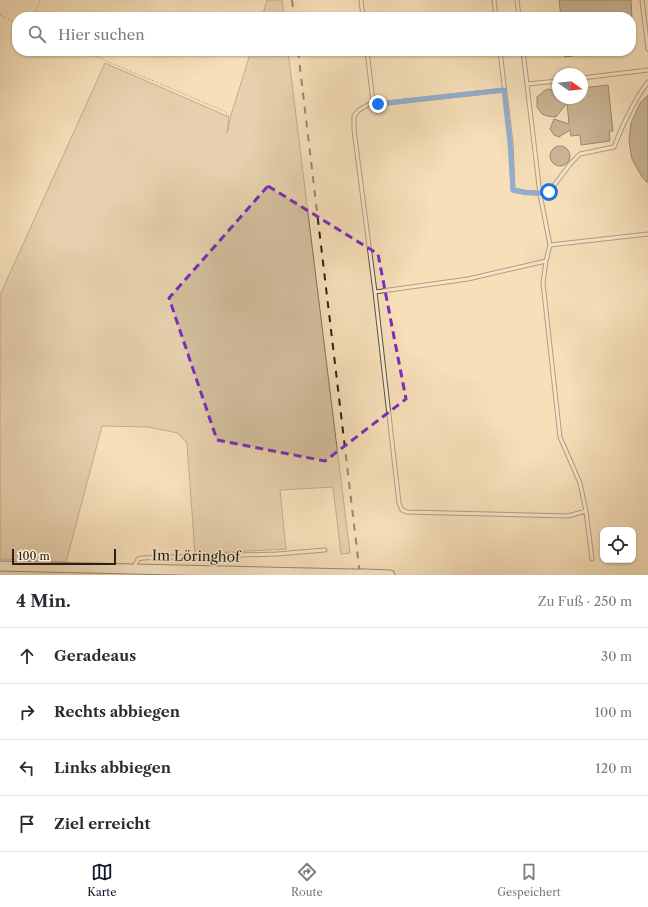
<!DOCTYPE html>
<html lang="de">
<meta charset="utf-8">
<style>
body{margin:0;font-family:"Libre Caslon Text",serif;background:#f7f7f7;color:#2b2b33}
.controls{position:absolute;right:12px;bottom:12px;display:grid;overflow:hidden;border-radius:8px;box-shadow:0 1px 3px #0004}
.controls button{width:36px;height:36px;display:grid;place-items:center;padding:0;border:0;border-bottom:1px solid #e1e1e2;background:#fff;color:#2b2b33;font:20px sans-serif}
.compass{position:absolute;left:552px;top:68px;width:36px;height:36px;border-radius:50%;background:#fff;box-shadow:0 1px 3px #0004;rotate:104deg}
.scale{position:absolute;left:12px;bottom:10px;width:104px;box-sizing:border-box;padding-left:4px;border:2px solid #2a2118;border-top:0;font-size:11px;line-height:14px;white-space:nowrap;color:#2a2118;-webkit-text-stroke:3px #f9ead2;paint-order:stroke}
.stop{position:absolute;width:12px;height:12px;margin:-9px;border:3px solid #1a73e8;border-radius:50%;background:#fff}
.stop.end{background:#1a73e8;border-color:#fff;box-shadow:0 1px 4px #0008}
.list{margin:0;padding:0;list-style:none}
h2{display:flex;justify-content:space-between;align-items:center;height:52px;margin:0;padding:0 16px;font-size:17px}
h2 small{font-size:13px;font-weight:400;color:#7c7c81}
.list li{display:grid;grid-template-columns:26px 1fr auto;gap:12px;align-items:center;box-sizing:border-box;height:56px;padding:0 16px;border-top:1px solid #e1e1e2}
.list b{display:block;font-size:15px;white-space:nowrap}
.list em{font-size:13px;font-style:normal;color:#7c7c81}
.icon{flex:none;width:22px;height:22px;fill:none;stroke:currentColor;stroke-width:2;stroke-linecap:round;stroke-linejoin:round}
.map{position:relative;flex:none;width:648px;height:575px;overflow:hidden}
.search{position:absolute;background:#fff;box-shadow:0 1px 3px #0004;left:12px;right:12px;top:12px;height:44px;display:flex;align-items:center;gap:10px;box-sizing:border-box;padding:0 14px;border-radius:16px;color:#7c7c81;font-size:15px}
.sheet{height:276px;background:#fff}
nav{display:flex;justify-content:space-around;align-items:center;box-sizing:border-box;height:56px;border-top:1px solid #e1e1e2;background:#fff;font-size:11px;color:#7c7c81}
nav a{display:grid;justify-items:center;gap:2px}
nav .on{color:#111827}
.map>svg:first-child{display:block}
</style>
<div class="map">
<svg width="648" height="575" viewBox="0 0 648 575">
<rect width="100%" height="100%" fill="#f6dfb9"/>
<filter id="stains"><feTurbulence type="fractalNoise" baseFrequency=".005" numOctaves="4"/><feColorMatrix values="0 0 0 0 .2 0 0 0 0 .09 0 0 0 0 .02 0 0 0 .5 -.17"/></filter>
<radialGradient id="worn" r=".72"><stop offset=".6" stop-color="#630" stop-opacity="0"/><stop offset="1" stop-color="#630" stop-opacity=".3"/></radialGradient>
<!-- green -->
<path fill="#d3bf9e" stroke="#7e705b" d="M 267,0 L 282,0 L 284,17 L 262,17 Z
M 251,51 L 288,51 L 350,553 L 341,554 L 333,487 L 280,490 L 286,549 L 195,554 L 187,443 L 178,433 L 148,427 L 102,426 L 66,562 L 0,559 L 0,295 L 105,63 L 229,117 L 227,133 L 231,115 Z"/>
<!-- building -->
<path fill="#94846c" stroke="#2a2118" d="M 559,0 L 631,0 L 632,17 L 561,17 Z
M 564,51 L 586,51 L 586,54 L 565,57 Z
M 608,85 L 613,131 L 609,131 L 610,141 L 581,145 L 580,135 L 571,136 L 570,130 L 559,137 L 554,135 L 550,129 L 554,119 L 569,124 L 567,103 L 556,117 L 547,116 L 542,114 L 537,107 L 537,97 L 544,91 L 548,89 L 556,91 L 558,92 L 558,98 L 582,98 L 582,88 Z
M 648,95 L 648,183 L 642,177 L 632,159 L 629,141 L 631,123 L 640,103 Z
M550 156a10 10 0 1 1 20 0a10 10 0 1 1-20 0Z"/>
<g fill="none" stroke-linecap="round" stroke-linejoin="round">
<defs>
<path id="lane" d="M 361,0 L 363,17
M 494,0 L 496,17
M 517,0 L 519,17
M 642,0 L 648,49
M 367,51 L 373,102 L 378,104 L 504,90
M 500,51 L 511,143 L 513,190 C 525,193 537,194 549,192 L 571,163 L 580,154 L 614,147 C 623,124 633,102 648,82
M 523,51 L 540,194 L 550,245 L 546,261 L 543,283 L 560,437 L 580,483 L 586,511 L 592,559
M 582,78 L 648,70
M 527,84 L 558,81
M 373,102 L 359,110 L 354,116 L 354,130 L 375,292 L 399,503 L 402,510 L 407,512 L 568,516 L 586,511
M 550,245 L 648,234
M 375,292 L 468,279 L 546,261
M 134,567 L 138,559 L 142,558 L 277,554 L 325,550"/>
<path id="secondary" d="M 0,566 L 352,574
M 364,574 L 390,575"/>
</defs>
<!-- lane casing -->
<use href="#lane" stroke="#5d5040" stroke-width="5"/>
<!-- secondary casing -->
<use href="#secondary" stroke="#2a2118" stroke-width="11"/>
<!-- path -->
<path stroke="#2a2118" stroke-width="1" stroke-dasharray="1 2" stroke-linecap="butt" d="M 0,15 L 17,23
M 34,17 L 40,0
M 83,51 L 224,111 L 230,116"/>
<!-- lane -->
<use href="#lane" stroke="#f9ead2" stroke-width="3"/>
<!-- secondary -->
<use href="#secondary" stroke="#f9ead2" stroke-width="9"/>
<!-- rail -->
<path stroke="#2a2118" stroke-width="2" stroke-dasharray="7 7" stroke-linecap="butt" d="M 292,0 L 294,17
M 298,51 L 360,575"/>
<defs>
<path id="secondary-bridge" d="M 352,574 L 364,574"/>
</defs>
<!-- secondary-bridge casing -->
<use href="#secondary-bridge" stroke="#2a2118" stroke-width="11" stroke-linecap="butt"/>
<!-- secondary-bridge -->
<use href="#secondary-bridge" stroke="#f9ead2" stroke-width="9"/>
</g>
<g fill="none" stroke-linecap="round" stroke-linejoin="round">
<!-- route -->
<path stroke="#1a73e8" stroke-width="5" d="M 378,104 L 504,90 L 510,143 L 513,190 C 525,193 537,194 549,192"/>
</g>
<!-- marked area -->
<path d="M0 0H648V575H0ZM 268,186 L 378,254 L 406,399 L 325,461 L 217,440 L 169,298 Z" fill="#f6dfb9" fill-opacity=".55" fill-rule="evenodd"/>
<path fill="none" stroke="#7b2cbf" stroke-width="3" stroke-dasharray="8 5" stroke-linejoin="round" d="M 268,186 L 378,254 L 406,399 L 325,461 L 217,440 L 169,298 Z"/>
<g text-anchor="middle" stroke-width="3" stroke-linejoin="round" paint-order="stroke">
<!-- street labels -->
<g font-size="14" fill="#2a2118" stroke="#f9ead2">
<text transform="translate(196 556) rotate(1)" y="5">Im Löringhof</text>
</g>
</g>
<rect width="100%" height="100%" filter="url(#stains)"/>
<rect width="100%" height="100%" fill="url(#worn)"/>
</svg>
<div class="controls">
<button><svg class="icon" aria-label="locate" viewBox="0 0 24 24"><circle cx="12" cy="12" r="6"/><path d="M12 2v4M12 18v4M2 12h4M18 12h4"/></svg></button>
</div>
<svg class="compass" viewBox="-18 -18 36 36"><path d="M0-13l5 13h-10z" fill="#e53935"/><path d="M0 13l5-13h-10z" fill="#7c7c81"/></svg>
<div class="scale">100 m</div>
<div class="stop" style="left:549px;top:192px"></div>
<div class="stop end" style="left:378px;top:104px"></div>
<div class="search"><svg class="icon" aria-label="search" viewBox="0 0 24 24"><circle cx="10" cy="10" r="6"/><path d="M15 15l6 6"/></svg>Hier suchen</div>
</div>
<section class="sheet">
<h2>4 Min.<small>Zu Fuß · 250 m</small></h2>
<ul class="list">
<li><svg class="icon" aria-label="ahead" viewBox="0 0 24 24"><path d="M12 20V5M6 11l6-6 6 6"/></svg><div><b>Geradeaus</b></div><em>30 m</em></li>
<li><svg class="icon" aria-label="right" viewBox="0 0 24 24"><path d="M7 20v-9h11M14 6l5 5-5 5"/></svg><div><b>Rechts abbiegen</b></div><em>100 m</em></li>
<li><svg class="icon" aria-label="left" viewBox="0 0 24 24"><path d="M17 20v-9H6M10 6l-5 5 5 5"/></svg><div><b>Links abbiegen</b></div><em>120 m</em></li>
<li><svg class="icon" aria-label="arrive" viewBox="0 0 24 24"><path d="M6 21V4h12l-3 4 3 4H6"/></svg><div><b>Ziel erreicht</b></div></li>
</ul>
</section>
<nav>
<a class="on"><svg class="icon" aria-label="map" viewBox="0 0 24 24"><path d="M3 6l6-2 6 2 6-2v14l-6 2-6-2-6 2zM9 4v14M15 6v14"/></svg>Karte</a>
<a><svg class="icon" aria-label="directions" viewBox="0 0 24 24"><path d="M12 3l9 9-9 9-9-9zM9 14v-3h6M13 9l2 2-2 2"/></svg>Route</a>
<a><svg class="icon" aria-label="saved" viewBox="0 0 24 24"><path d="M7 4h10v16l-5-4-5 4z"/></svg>Gespeichert</a>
</nav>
